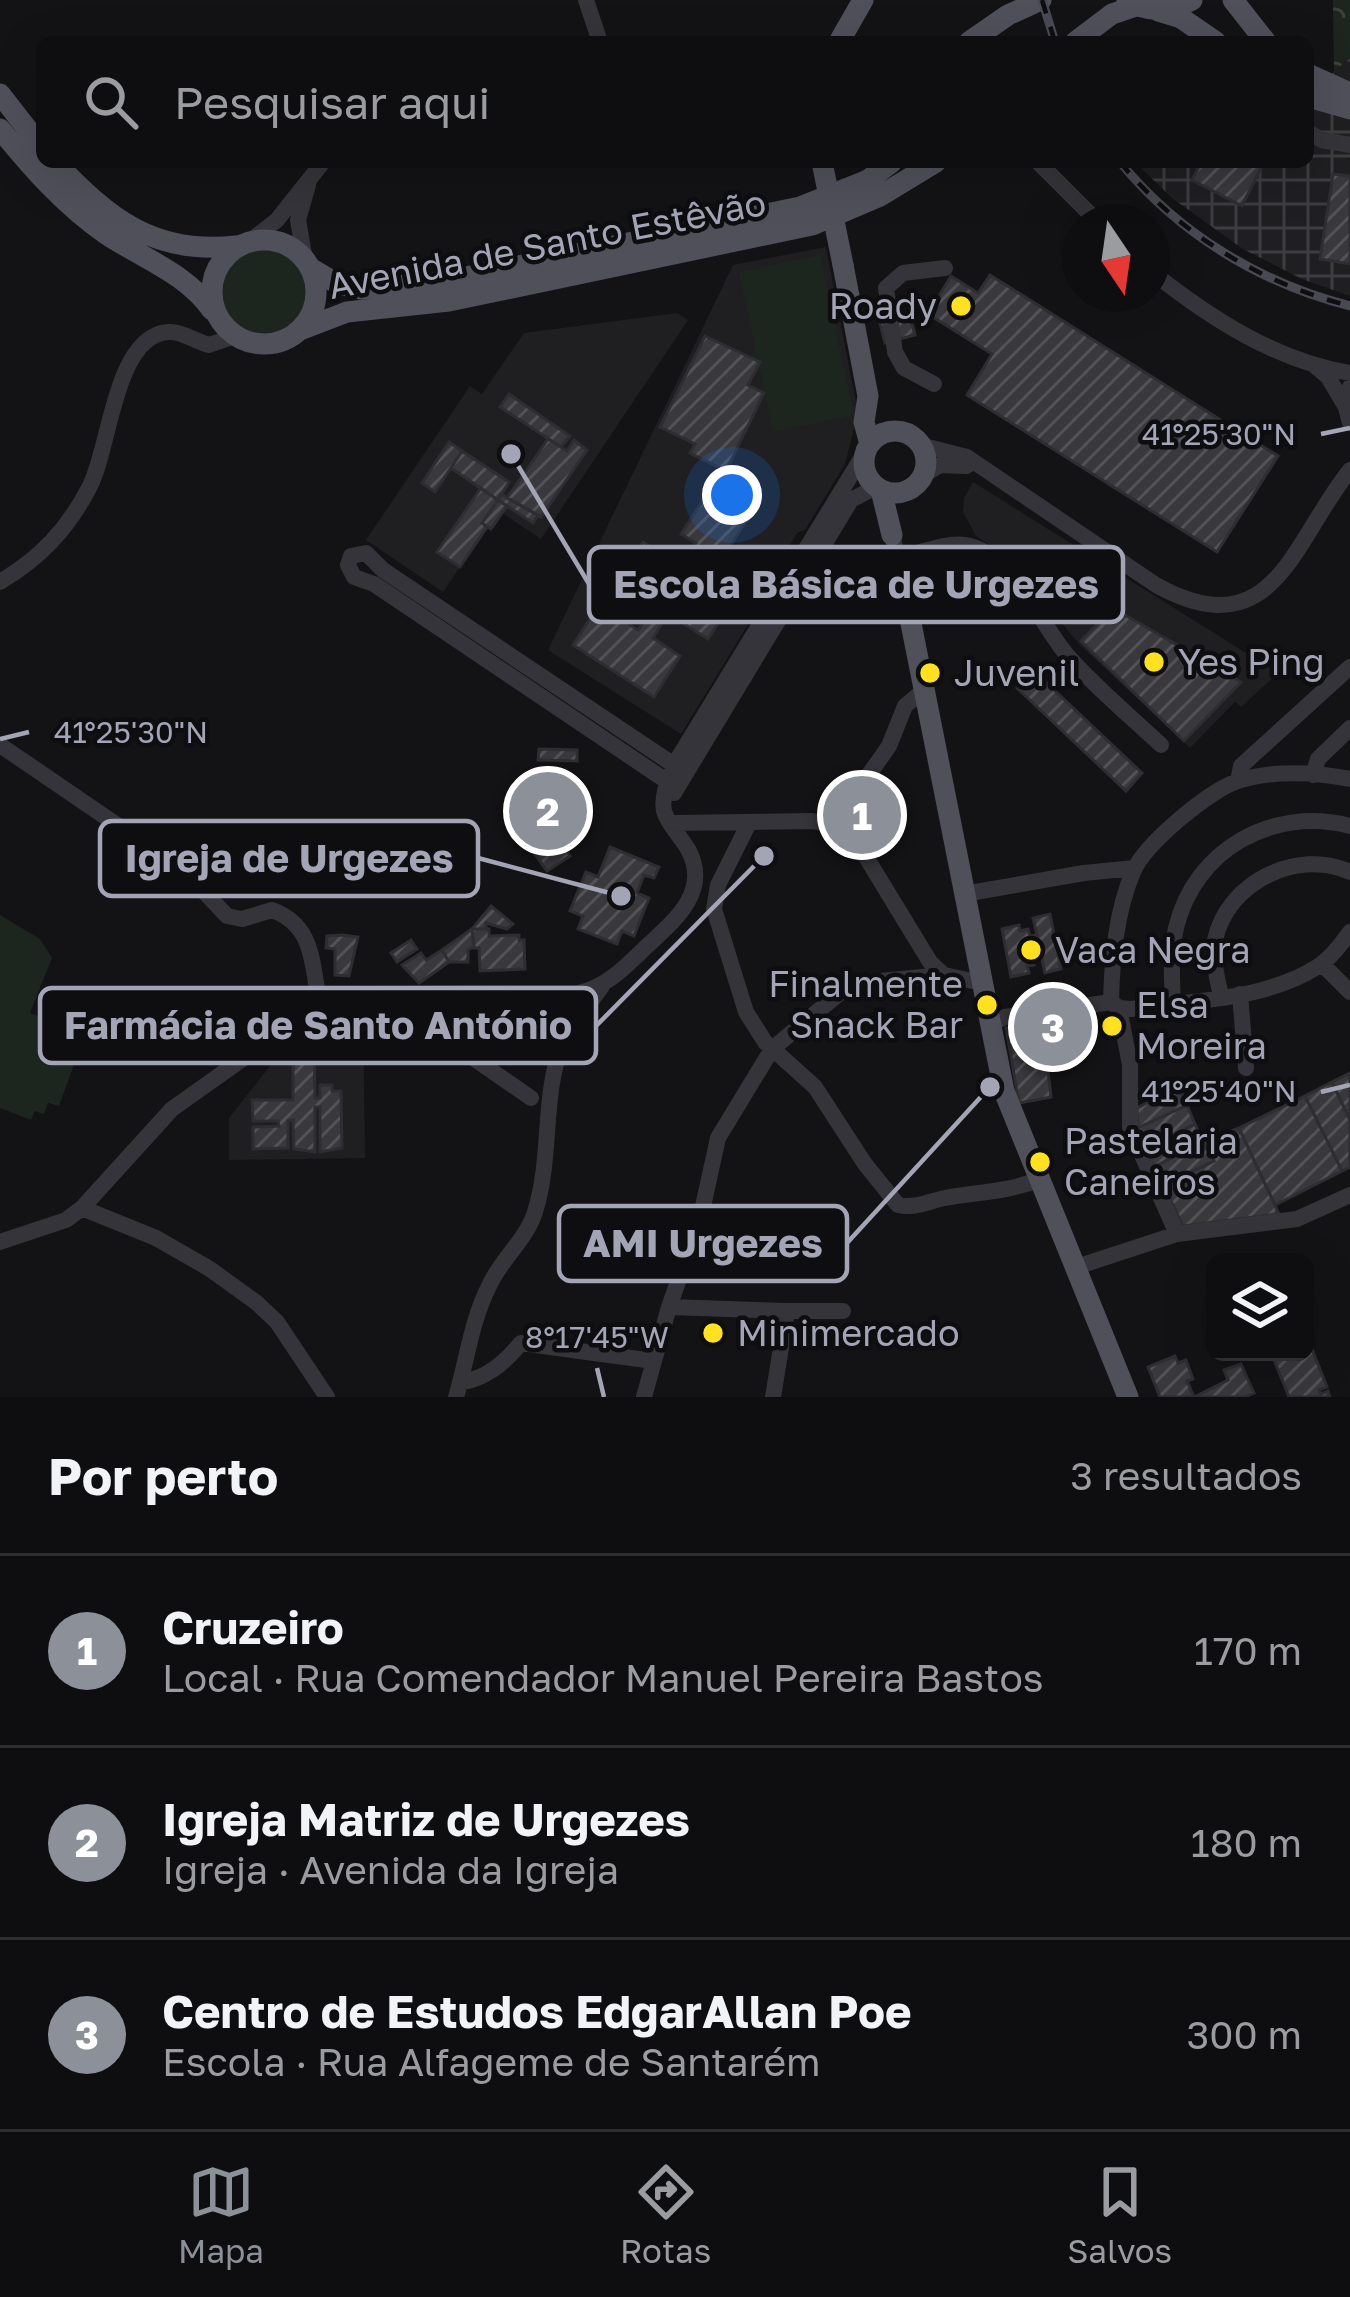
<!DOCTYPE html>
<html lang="pt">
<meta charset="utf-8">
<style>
body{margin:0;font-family:"Golos Text",sans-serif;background:#1c1c1e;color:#f1f3f6}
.controls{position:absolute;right:36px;bottom:36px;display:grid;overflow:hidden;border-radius:18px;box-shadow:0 12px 48px #0002}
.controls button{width:108px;height:108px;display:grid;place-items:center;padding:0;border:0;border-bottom:3px solid #2e2e30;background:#0e0e10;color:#f1f3f6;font:60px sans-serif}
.compass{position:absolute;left:1062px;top:204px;width:108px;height:108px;border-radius:50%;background:#0e0e10;box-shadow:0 12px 48px #0002;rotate:167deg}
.you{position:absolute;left:732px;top:495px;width:42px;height:42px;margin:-30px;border:9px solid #fff;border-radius:50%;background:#1a73e8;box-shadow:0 0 0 18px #1a73e833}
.badge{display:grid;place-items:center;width:78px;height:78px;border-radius:50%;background:#8c9099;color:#fff;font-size:39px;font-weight:700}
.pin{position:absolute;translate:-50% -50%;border:6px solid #fff;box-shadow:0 3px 12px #0006}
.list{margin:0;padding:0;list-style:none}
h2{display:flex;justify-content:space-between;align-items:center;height:156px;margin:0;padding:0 48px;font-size:51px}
h2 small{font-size:39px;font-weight:400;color:#9b9c9f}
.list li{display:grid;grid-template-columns:78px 1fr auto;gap:36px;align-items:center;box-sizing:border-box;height:192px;padding:0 48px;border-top:3px solid #2e2e30}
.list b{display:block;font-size:45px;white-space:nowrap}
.list p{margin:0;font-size:39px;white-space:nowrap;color:#9b9c9f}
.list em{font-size:39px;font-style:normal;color:#9b9c9f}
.icon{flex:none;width:66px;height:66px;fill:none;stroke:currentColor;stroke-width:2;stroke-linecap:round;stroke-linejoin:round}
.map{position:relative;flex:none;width:1350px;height:1397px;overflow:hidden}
.search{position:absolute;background:#0e0e10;box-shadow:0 12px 48px #0002;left:36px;right:36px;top:36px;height:132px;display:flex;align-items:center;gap:30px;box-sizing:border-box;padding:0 42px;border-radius:18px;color:#9b9c9f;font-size:45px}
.sheet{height:732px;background:#0e0e10}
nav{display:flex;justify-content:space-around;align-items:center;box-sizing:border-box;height:168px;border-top:3px solid #2e2e30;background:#0e0e10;font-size:33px;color:#9b9c9f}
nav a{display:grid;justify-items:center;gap:6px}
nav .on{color:#8c9099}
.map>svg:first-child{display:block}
</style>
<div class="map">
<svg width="1350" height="1397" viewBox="0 0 1350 1397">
<defs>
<pattern id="industrial-grid" width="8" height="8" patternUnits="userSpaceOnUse" patternTransform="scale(3)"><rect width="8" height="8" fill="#1f1f22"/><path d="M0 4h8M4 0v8" fill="none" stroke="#3c3d40"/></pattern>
<pattern id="forest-crowns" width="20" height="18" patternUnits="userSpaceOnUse" patternTransform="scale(3)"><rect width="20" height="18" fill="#1d251f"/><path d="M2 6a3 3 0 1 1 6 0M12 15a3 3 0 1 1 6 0" fill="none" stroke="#3b423d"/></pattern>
<pattern id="building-hatch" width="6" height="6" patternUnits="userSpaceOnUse" patternTransform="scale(3)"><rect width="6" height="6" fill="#38383d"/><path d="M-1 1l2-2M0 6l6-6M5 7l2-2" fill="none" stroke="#525257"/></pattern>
</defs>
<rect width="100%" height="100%" fill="#131315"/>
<!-- built -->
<path fill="#1f1f22" d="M 826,247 L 858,413 L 845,464 L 805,530 L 798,532 L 784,554 L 786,562 L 681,734 L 548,650 L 733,265 Z
M 677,313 L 688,320 L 541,539 L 502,513 L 491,529 L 487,528 L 443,592 L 366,540 L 470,386 L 482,394 L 524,333 Z
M 973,482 L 1278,673 L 1241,707 L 1235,702 L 1190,748 L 1080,645 L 1058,619 L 1033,575 L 1018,558 L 1013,561 L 976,536 L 963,512 L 964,498 Z
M 329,1006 L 343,1013 L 363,1013 L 365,1158 L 229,1160 L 229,1118 L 313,1011 Z"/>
<!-- industrial -->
<path fill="url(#industrial-grid)" d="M 1350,58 L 1350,296 L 1302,279 L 1243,249 L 1172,198 L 1135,162 L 1308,162 L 1308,104 L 1324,89 L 1334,71 Z"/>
<!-- green -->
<path fill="#1d251f" d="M222 292a42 42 0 1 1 84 0a42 42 0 1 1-84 0Z
M 820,255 L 854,415 L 773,432 L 739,272 Z
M 0,915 L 40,939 L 52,958 L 30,1013 L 85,1034 L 59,1106 L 48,1103 L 44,1114 L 35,1111 L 31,1120 L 0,1108 Z"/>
<!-- forest -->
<path fill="url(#forest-crowns)" d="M 1333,0 L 1350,0 L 1350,58 L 1334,71 Z"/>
<!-- building -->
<path fill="url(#building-hatch)" stroke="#2e2d31" stroke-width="3" d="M 1186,162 L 1264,162 L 1242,206 L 1192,180 L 1198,168 Z
M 1333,174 L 1350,176 L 1350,264 L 1320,259 Z
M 990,275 L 1278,456 L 1217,552 L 967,395 L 992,354 L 928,314 L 951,276 L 978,293 Z
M 910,316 L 915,335 L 885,343 L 880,323 Z
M 705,336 L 760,362 L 748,385 L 764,393 L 726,471 L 690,453 L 695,444 L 660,427 Z
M 509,394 L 570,436 L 561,447 L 500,407 Z
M 548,439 L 567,451 L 574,440 L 587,450 L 541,517 L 507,498 Z
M 449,442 L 462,451 L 435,492 L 422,483 Z
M 462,451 L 509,482 L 498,500 L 451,468 Z
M 481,488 L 498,500 L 482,523 L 487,527 L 460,567 L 437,552 Z
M 501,494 L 538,515 L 533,523 L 498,500 Z
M 707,494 L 747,520 L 723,557 L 712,550 L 696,574 L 734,598 L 708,639 L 668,614 L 653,638 L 680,656 L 654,697 L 573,645 L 599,605 L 638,630 L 654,606 L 617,583 L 643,542 L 681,566 L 696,543 L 681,534 Z
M 498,500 L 507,506 L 491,529 L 482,523 Z
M 1113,608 L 1241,682 L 1184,741 L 1081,641 Z
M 1034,671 L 1142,773 L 1126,791 L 1017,688 Z
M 539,749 L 577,750 L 577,761 L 538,760 Z
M 556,789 L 561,796 L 571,790 L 580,804 L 535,833 L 523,813 Z
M 558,837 L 570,856 L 547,871 L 534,853 Z
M 610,847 L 659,867 L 654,878 L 644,875 L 637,893 L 649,898 L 634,936 L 622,931 L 617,944 L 578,929 L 583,916 L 570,911 L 586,872 L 598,877 Z
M 491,906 L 513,924 L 507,929 L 486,923 L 486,929 L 472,929 Z
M 1050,914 L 1061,969 L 1045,973 L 1041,955 L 1032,957 L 1034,965 L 1027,966 L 1029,973 L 1011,977 L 1002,929 L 1019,925 L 1020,931 L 1028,929 L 1030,936 L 1037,935 L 1033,918 Z
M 472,929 L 489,929 L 489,936 L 519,935 L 519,940 L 524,940 L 525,969 L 480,971 L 479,948 L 474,948 Z
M 472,929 L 474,946 L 468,950 L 468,962 L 449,962 L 442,950 Z
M 342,935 L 358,937 L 349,976 L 335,975 L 335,949 L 326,948 L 327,936 Z
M 411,940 L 417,949 L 397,962 L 391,953 Z
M 442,950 L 449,962 L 419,983 L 402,965 L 421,953 L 426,960 Z
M 1074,1014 L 1081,1046 L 1046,1053 L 1051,1097 L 1019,1103 L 1006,1028 Z
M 301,1044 L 314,1044 L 315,1098 L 320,1098 L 320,1085 L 332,1085 L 332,1091 L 341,1091 L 342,1148 L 320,1152 L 320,1107 L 315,1107 L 315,1152 L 294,1149 L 293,1120 L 288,1121 L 288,1148 L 253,1149 L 253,1127 L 279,1126 L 278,1121 L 253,1121 L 252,1100 L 293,1100 L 293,1052 L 301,1052 Z
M 1350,1073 L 1350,1120 L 1332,1082 Z
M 1332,1082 L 1350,1120 L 1350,1167 L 1342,1171 L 1305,1096 Z
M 1179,1087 L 1187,1105 L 1138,1128 L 1137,1108 Z
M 1305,1096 L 1342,1171 L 1275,1205 L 1239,1128 Z
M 1187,1105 L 1195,1124 L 1146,1148 L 1138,1128 Z
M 1195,1124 L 1203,1142 L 1154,1167 L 1146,1148 Z
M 1239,1128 L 1279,1214 L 1183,1226 L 1163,1185 L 1214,1161 L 1203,1142 Z
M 1203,1142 L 1214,1161 L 1163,1185 L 1154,1167 Z
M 1310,1344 L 1327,1387 L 1319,1390 L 1321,1394 L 1328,1391 L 1330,1397 L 1289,1397 L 1272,1355 L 1305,1352 Z
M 1175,1356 L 1178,1363 L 1186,1360 L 1193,1379 L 1187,1381 L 1194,1397 L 1160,1397 L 1148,1367 Z
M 1241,1364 L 1254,1393 L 1245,1397 L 1194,1397 L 1228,1380 L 1224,1370 Z"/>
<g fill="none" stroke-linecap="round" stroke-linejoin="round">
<!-- minor -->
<path stroke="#34343a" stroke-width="16" d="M 586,0 L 600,42
M 1308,132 L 1322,140 L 1350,145
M 1038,162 L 1098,222
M 249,242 L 277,220 L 323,162
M 305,260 L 298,220 L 308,185
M 1152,272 C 1210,318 1276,361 1350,373
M 1315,366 L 1328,377 L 1344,404
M 934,384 L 904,368 L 895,352 L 886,288 L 903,273 L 945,268
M 1350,387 L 1344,400 L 1350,423
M 920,445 L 967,457 L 1156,585 C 1274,650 1292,542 1350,470
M 923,475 L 940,465 L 967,466
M 892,535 L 898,558 C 918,554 950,540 970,546 C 1019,560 1036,619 1067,655 C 1095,687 1130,716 1161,745
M 0,582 C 40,558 67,530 89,488 C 109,451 113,354 156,335 C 176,326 191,340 209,345 L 235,336
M 0,745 L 161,855 L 194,881 L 227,916 L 242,919 L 272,910 C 316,926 311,966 320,1004
M 1313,775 L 1318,759 L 1350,728
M 1238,781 L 1241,766 L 1350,667
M 668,782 L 374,584 L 354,577 L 348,565 L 351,556 L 366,553 L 383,570 L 674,765
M 674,793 L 851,500 L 876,487
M 671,823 L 813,821 L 849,829 L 930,962 L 944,975 L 982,983
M 835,823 L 889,746 L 905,706 L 924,690
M 748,825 L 718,885 L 714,909 L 746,1012 L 765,1042 L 815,1087 L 865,1164 L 898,1205 C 915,1209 929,1201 945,1198 C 977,1192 1009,1192 1040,1179
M 964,894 L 1084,873 L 1134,868
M 1322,964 L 1350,992
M 391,994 L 401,1008 L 531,1098
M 1240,994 L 1246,1068
M 1221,997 C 1218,980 1211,958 1215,940 C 1227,882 1298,848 1350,872
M 1111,1002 C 1112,959 1116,912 1133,872 C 1145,844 1208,791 1238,781 C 1270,770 1317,772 1350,779
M 1173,1004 C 1172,978 1170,953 1176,928 C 1195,849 1273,806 1350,826
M 1119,1008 L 1130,1065 L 1130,1128 L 1177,1234
M 990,1024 L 1005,1017 L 1111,1002 L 1119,1008 L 1131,1009 C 1191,1001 1265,1000 1317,967 C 1330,959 1341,944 1350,932
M 82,1208 L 156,1238 L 210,1269 L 257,1303 L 277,1322 L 327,1397
M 0,1242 L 66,1220 L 82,1208 L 172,1109 L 320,1004 L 355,994 L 578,993 C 607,987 626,966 647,946 C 674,921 710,892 689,851 C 682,838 668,825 664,811 C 661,796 669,778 674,765 L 867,449
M 1076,1267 L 1177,1234 L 1297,1219 L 1350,1195
M 669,1307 L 787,1311 L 773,1397
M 787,1311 L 843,1311
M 460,1383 C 487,1378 503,1364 521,1343 L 653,1361
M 456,1397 C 468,1357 471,1320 491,1282 C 503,1258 527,1238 535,1212 C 552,1158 542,1100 561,1047 C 570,1023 588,1007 602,986
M 644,1397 L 669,1307 L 700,1220 L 718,1138 L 772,1049 L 841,992 L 859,983 L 944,975"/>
<!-- major -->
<path stroke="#4f505a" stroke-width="21" d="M 1127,0 C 1149,14 1170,12 1192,0
M 1233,0 L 1266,42
M 1158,11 L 1181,18 L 1216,42
M 839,42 L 863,0
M 969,42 L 1008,15 L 1041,0
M 1075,42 L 1112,14 L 1136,6
M 1308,74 L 1350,93
M 0,94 L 42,148
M 1308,97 L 1350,109
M 0,129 C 31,167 65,206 106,234 C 142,258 186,273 212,310
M 55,162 C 109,219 154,255 236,246
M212 292a52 52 0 1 1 104 0a52 52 0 1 1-104 0Z
M 843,265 L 868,396 L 864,422 L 870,444
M 312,269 L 336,283 L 361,289 L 442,282 L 800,207 L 868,180 L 892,162
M 300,330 L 347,312 L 449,301 L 812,225 L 880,196 L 936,162
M864 462a31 31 0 1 1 62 0a31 31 0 1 1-62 0Z
M 881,490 L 892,535
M 898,558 L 1004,1091 L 1128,1397"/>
<defs>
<path id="rail" d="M 1042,0 L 1055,42
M 1120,162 C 1179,234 1260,283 1350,306"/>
</defs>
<!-- rail casing -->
<use href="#rail" stroke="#484952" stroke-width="9"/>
<!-- rail -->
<use href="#rail" stroke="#0e0e10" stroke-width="4.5" stroke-dasharray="14" stroke-linecap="butt"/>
<!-- major-bridge -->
<path stroke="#4f505a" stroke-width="21" d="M 822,162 L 843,265"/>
</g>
<!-- ticks -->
<path fill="none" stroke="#a3a5b7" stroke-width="4.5" d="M 1321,434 L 1350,428M 0,739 L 29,732M 1321,1092 L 1350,1085M 597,1368 L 604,1397"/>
<!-- markers -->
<g fill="#ffe121" stroke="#0e0e10" stroke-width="4.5">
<circle cx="961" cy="306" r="12"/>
<circle cx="1154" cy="662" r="12"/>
<circle cx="930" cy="673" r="12"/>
<circle cx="1031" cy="950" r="12"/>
<circle cx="987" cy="1005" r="12"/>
<circle cx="1112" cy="1026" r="12"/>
<circle cx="1040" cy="1162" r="12"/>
<circle cx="713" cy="1333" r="12"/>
</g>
<g text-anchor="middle" stroke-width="9" stroke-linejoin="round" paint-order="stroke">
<!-- street labels -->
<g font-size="36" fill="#a3a5b7" stroke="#0e0e10">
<text transform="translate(547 244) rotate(-11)" y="13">Avenida de Santo Estêvão</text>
</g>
<!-- poi labels -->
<g font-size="36" fill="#a3a5b7" stroke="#0e0e10" text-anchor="start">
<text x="937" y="319" text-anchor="end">Roady</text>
<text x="1178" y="675">Yes Ping</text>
<text x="954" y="686">Juvenil</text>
<text x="1055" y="963">Vaca Negra</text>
<text x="963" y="997" text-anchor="end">Finalmente<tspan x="963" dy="41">Snack Bar</tspan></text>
<text x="1136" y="1018">Elsa<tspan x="1136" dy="41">Moreira</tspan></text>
<text x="1064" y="1154">Pastelaria<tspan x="1064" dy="41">Caneiros</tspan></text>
<text x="737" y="1346">Minimercado</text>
</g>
</g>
<g font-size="30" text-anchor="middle" fill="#a3a5b7" stroke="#0e0e10" stroke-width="9" stroke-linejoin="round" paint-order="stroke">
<text x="1219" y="445">41°25'30"N</text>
<text x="131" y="743">41°25'30"N</text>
<text x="1219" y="1102">41°25'40"N</text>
<text x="597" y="1348">8°17'45"W</text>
</g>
<!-- callouts -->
<path fill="none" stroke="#a3a5b7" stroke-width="4.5" d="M511 454L589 584M621 896L478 858M764 856L596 1026M990 1087L847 1243"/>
<g fill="#a3a5b7" stroke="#0e0e10" stroke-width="4.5">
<circle cx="511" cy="454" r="12"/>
<circle cx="621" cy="896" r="12"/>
<circle cx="764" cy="856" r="12"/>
<circle cx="990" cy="1087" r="12"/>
</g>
<g fill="#0e0e10" stroke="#a3a5b7" stroke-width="4.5">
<rect x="589" y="547" width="534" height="75" rx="12"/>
<rect x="100" y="821" width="378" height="75" rx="12"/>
<rect x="40" y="988" width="556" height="75" rx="12"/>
<rect x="559" y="1206" width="288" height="75" rx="12"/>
</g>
<g font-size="39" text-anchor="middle" font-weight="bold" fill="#a3a5b7">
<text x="856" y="598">Escola Básica de Urgezes</text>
<text x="289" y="872">Igreja de Urgezes</text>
<text x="318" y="1039">Farmácia de Santo António</text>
<text x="703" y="1257">AMI Urgezes</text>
</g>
</svg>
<div class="controls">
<button><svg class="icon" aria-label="layers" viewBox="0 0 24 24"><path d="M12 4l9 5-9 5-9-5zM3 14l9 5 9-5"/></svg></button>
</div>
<svg class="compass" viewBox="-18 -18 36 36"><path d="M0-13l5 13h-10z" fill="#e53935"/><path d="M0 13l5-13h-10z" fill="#9b9c9f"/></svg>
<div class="you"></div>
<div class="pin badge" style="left:862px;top:815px">1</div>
<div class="pin badge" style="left:548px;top:811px">2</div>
<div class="pin badge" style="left:1053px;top:1027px">3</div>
<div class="search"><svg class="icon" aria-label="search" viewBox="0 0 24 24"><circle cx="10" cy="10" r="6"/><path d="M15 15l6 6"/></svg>Pesquisar aqui</div>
</div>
<section class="sheet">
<h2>Por perto<small>3 resultados</small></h2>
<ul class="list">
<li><span class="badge">1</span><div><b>Cruzeiro</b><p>Local · Rua Comendador Manuel Pereira Bastos</p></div><em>170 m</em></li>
<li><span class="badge">2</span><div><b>Igreja Matriz de Urgezes</b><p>Igreja · Avenida da Igreja</p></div><em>180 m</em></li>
<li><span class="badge">3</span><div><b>Centro de Estudos EdgarAllan Poe</b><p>Escola · Rua Alfageme de Santarém</p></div><em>300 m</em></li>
</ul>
</section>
<nav>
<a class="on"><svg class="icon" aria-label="map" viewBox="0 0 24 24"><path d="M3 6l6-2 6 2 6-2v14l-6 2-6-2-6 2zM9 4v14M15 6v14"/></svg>Mapa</a>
<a><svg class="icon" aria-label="directions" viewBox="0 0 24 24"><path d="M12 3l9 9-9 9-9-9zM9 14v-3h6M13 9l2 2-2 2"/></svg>Rotas</a>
<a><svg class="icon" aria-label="saved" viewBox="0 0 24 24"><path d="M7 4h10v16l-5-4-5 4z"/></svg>Salvos</a>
</nav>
